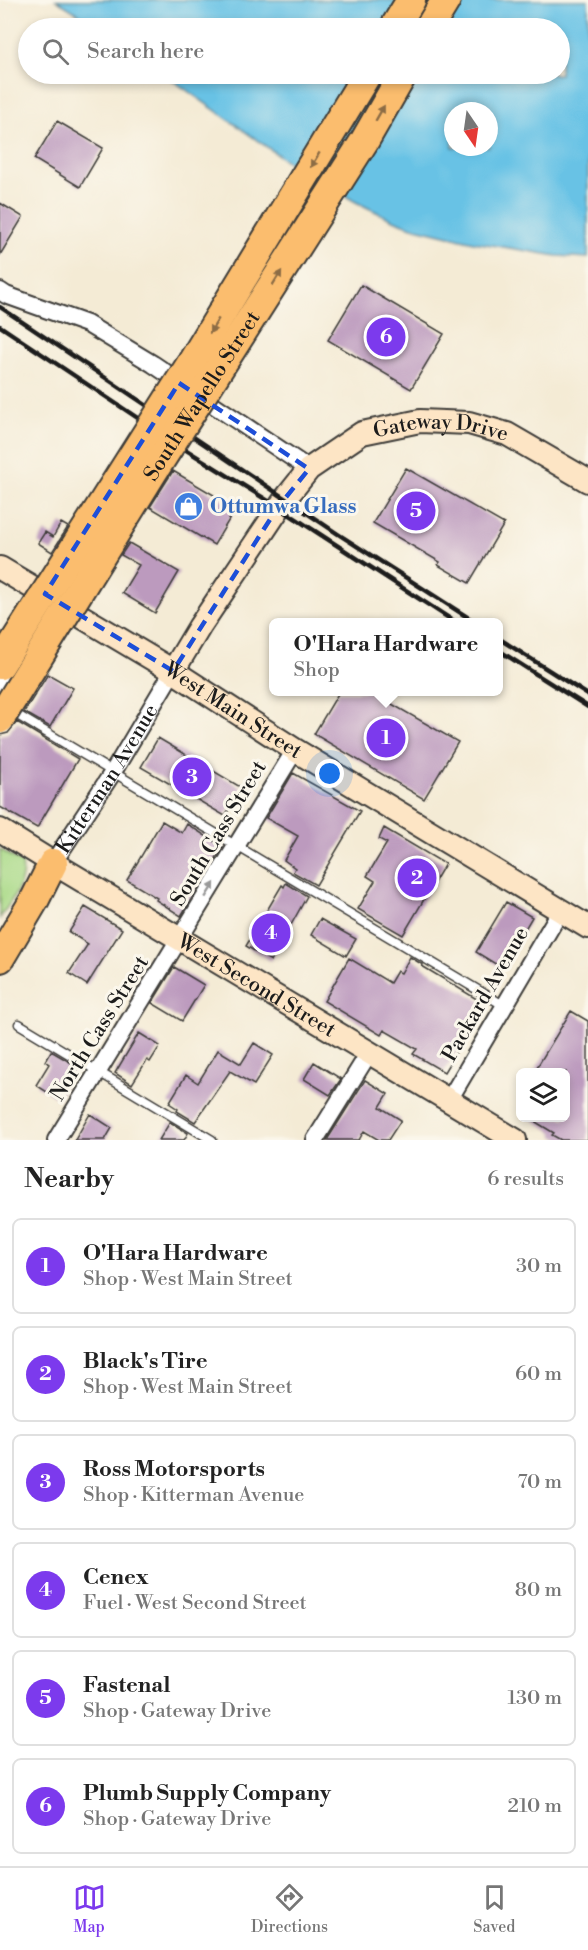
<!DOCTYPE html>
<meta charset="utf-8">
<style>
body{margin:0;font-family:"Libre Bodoni",serif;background:#f6f6f6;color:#222}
.controls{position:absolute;right:18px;bottom:18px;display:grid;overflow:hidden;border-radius:9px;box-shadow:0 3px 9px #0003}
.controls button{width:54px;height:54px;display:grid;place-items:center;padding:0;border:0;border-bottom:2px solid #e0e0e0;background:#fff;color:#222;font:30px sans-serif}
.compass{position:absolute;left:444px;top:102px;width:54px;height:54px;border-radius:50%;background:#fff;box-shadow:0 3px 9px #0003;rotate:167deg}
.you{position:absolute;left:330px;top:774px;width:21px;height:21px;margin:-15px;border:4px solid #fff;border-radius:50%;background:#1a73e8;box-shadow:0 0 0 9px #1a73e833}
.badge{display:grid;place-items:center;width:39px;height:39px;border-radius:50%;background:#7c3aed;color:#fff;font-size:20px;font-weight:700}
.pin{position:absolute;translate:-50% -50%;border:3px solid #fff;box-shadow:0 2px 6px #0006}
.popup{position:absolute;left:269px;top:618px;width:234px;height:78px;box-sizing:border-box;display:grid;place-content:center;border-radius:9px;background:#fff;filter:drop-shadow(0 2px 4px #0005);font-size:20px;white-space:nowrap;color:#767676}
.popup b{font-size:22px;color:#222}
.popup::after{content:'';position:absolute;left:50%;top:100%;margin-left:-12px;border:12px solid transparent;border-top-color:#fff}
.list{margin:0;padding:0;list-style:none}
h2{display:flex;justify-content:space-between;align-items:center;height:78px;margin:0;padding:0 24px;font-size:26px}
h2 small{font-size:20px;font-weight:400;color:#767676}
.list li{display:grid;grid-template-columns:39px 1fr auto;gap:18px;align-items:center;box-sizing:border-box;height:96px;margin:0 12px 12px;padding:0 12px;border:2px solid #e0e0e0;border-radius:9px}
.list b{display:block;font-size:22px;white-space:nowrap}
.list p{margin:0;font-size:20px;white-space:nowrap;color:#767676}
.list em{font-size:20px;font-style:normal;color:#767676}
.icon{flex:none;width:33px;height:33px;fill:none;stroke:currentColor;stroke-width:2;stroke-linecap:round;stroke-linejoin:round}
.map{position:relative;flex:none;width:588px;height:1140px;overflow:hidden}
.search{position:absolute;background:#fff;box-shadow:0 3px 9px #0003;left:18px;right:18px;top:18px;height:66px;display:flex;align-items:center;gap:15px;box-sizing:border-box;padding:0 21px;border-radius:33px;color:#767676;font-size:22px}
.sheet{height:726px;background:#fff}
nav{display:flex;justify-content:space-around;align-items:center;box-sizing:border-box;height:84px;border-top:2px solid #e0e0e0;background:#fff;font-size:16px;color:#767676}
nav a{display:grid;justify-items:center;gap:3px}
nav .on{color:#7c3aed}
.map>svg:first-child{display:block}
</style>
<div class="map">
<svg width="588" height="1140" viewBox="0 0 588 1140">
<rect width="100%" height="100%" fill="#fbf7ec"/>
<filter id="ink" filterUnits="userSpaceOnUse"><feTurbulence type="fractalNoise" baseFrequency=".0167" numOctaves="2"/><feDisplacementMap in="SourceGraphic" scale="12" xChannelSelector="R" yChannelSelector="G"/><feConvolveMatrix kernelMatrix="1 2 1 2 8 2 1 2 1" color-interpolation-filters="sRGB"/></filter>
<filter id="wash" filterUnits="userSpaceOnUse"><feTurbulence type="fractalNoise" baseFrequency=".008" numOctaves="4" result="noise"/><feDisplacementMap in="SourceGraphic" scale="24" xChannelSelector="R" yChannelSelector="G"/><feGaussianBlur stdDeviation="1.35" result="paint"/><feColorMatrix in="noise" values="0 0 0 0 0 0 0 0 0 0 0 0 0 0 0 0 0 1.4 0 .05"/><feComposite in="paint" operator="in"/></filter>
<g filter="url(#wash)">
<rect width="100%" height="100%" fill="#f4ebd5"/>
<!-- green -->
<path fill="#aada88" stroke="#637b52" stroke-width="1.5" d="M 0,849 L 22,863 C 26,885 11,900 0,918 Z"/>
<!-- water -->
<path fill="#68c2e5" stroke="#426f80" stroke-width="1.5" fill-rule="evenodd" d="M 56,0 L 588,0 L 588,258 L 557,256 L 474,242 L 412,227 L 391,219 L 356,202 L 291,164 L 164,74 L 560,74 L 560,28 L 101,28 ZM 453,111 L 489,111 L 489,147 L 453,147 Z"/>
<g id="blocks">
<!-- building -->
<path fill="#bc9abe" d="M 57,121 L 103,148 L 80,187 L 34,159 Z
M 0,203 L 23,217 L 0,255 Z
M 361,285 L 444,334 L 411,389 L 328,340 Z
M 406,468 L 504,524 L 469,583 L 438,565 L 440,562 L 373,523 Z
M 173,471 L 236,508 L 214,545 L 150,507 Z
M 61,523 L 68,527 L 52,552 L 38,543 L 45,532 L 53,537 Z
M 129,543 L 179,572 L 155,613 L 122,593 L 139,565 L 121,555 Z
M 48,674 L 73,688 L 50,727 L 24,712 Z
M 339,692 L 371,692 L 458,742 L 424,799 L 314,734 Z
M 17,722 L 78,759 L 37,828 L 0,807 L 0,735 L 8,733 Z
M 158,738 L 242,788 L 225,816 L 141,767 Z
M 293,773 L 360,811 L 316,885 L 293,872 L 295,868 L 284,860 L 298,836 L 266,818 Z
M 162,821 L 182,833 L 187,824 L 223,847 L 181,916 L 156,900 L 157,898 L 127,880 Z
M 384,828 L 445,864 L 403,935 L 358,909 L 375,881 L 367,876 L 387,843 L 379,839 Z
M 286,883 L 307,896 L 271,961 L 246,946 L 282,885 L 284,887 Z
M 506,902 L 532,917 L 502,968 L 476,952 Z
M 85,907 L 122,929 L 87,985 L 69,973 L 88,944 L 69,932 Z
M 320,919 L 356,939 L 346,956 L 311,935 Z
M 410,957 L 423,965 L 422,966 L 485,1004 L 444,1072 L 413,1054 L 417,1049 L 384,1030 L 381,1035 L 324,1001 L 349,958 L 390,983 L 397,971 L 401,973 Z
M 174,967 L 204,985 L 182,1021 L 152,1003 Z
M 571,1011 L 588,1021 L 588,1140 L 561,1140 L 552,1135 L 554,1133 L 529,1118 L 566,1118 L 566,1072 L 534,1072 Z
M 139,1033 L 160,1046 L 150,1062 L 147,1060 L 132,1084 L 115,1073 Z
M 254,1043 L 273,1055 L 254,1085 L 230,1071 L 195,1122 L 177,1111 L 178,1109 L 169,1103 L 186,1075 L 198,1083 L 218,1050 L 241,1064 Z
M 51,1051 L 75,1065 L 58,1099 L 36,1085 L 49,1064 L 45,1061 Z
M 314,1062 L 341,1079 L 330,1095 L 304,1079 Z
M 365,1080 L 388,1094 L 380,1107 L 401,1120 L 388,1140 L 379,1140 L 364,1131 L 359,1140 L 327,1140 Z
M 90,1114 L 112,1128 L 105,1140 L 75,1140 Z
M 170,1122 L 188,1133 L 184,1140 L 159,1140 Z"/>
</g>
</g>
<g filter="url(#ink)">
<use href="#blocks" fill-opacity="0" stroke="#3c3b38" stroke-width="1.5"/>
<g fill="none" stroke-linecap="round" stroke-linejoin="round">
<defs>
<path id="lane" d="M 9,710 L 503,1005
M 19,1024 L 212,1140"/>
<g id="street">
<path d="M 0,291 L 6,295 L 87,324 L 153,364 L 309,469"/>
<path d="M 0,688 L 17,660"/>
<path id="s1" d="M 53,863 L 113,772 L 173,671"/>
<path d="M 449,1100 L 561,910"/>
<path d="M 56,1140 L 295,750"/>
<path d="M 315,1140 L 369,1053"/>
</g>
<g id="secondary">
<path id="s2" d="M 0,568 L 173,671 L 295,750 L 588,927"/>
<path id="s3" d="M 173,671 L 200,626 L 285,499 L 309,469 L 362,433 L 420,421 L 469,423 L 507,434 L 588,481"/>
<path id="s4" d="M 0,830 L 53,863 L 515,1140"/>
</g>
<path id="highway" d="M 394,28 L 411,0
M 429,28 L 446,0
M 0,958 L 35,899 L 53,863"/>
</defs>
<!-- lane casing -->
<use href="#lane" stroke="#3c3b38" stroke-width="11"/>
<!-- street casing -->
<use href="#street" stroke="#3c3b38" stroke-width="20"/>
<!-- secondary casing -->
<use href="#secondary" stroke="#3c3b38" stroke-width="26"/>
<!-- highway casing -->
<use href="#highway" stroke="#3c3b38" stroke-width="32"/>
<!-- lane -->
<use href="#lane" stroke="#fff" stroke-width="8"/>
<!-- street -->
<use href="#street" stroke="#fff" stroke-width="16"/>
<!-- secondary -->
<use href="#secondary" stroke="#fde5c5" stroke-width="22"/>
<!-- highway -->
<use href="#highway" stroke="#fbbd6e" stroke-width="28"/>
<!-- rail -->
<path stroke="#1c1c1c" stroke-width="4.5" d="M 0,307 L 338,534 L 475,622
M 0,326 L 175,443 L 278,507 L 455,622
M 498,638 L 588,695
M 498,650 L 588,707"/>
<defs>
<g id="highway-bridge">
<path d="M 0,665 L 192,362 L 367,74"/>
<path id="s5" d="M 0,719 L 153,472 L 365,140 L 403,74"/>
</g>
</defs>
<!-- highway-bridge casing -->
<use href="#highway-bridge" stroke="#3c3b38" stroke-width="32" stroke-linecap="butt"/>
<!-- highway-bridge -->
<use href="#highway-bridge" stroke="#fbbd6e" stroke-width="28"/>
</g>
<!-- one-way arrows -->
<defs><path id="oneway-solid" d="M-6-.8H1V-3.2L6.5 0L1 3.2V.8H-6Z" transform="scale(1.5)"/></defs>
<g fill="#8c6c45">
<use href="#oneway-solid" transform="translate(380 113) rotate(-60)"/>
<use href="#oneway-solid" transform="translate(315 160) rotate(121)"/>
<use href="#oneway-solid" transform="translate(277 278) rotate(-58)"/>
<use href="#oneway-solid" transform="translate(214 326) rotate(121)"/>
</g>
<use fill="#999" href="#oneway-solid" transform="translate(210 890) rotate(-58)"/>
</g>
<!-- marked area -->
<path fill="none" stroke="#1d4ed8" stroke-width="4.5" stroke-dasharray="12 8" stroke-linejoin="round" d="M 179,383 L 309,469 L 278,507 L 173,671 L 45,594 Z"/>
<!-- icons -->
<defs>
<symbol id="shop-disc" viewBox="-11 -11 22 22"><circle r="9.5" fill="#3f7fe0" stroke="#fbf7ec"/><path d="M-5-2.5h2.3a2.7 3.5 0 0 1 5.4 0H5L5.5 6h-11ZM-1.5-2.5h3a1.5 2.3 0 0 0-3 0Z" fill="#fff"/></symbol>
</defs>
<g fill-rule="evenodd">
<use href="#shop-disc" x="172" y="490" width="33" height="33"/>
</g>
<g text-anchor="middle" stroke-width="6" stroke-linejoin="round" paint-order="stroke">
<!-- street labels -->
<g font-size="21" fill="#1c1c1c" stroke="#fbf7ec">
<text dy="7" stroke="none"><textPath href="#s5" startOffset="381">South Wapello Street</textPath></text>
<text dy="7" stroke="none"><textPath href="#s3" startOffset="388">Gateway Drive</textPath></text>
<text dy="7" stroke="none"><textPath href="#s2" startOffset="273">West Main Street</textPath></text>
<text dy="7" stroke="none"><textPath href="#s1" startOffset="100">Kitterman Avenue</textPath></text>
<text transform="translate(218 833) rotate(-59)" y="7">South Cass Street</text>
<text dy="7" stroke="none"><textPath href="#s4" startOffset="300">West Second Street</textPath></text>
<text transform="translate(485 994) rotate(-60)" y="7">Packard Avenue</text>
<text transform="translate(99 1028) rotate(-58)" y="7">North Cass Street</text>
</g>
<!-- shop labels -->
<g font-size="21" font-weight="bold" fill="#366cbe" stroke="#fbf7ec" text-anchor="start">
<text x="210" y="513">Ottumwa Glass</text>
</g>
</g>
</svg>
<div class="controls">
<button><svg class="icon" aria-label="layers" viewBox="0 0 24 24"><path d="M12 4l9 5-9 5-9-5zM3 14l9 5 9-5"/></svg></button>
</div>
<svg class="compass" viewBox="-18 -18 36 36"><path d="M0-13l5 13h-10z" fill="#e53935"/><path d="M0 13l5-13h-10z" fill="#767676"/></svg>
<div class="you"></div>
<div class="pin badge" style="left:386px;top:738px">1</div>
<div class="popup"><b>O'Hara Hardware</b>Shop</div>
<div class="pin badge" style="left:417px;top:878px">2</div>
<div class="pin badge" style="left:192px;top:777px">3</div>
<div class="pin badge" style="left:271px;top:933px">4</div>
<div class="pin badge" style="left:416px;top:511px">5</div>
<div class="pin badge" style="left:386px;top:337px">6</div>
<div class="search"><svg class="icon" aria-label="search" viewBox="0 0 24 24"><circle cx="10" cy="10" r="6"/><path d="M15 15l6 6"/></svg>Search here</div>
</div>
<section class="sheet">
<h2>Nearby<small>6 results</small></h2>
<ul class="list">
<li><span class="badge">1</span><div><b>O'Hara Hardware</b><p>Shop · West Main Street</p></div><em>30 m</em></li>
<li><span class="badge">2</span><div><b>Black's Tire</b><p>Shop · West Main Street</p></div><em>60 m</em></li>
<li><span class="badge">3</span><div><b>Ross Motorsports</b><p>Shop · Kitterman Avenue</p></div><em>70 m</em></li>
<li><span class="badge">4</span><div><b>Cenex</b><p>Fuel · West Second Street</p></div><em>80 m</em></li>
<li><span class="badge">5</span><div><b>Fastenal</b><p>Shop · Gateway Drive</p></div><em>130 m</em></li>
<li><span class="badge">6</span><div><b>Plumb Supply Company</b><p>Shop · Gateway Drive</p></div><em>210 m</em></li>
</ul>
</section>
<nav>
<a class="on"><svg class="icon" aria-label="map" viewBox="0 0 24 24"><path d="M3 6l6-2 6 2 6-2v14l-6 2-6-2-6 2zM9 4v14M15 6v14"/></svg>Map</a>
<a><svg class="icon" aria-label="directions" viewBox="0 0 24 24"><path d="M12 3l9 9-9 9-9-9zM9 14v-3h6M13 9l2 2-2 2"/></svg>Directions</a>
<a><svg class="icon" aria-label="saved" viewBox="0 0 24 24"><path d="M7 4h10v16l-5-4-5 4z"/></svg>Saved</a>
</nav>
